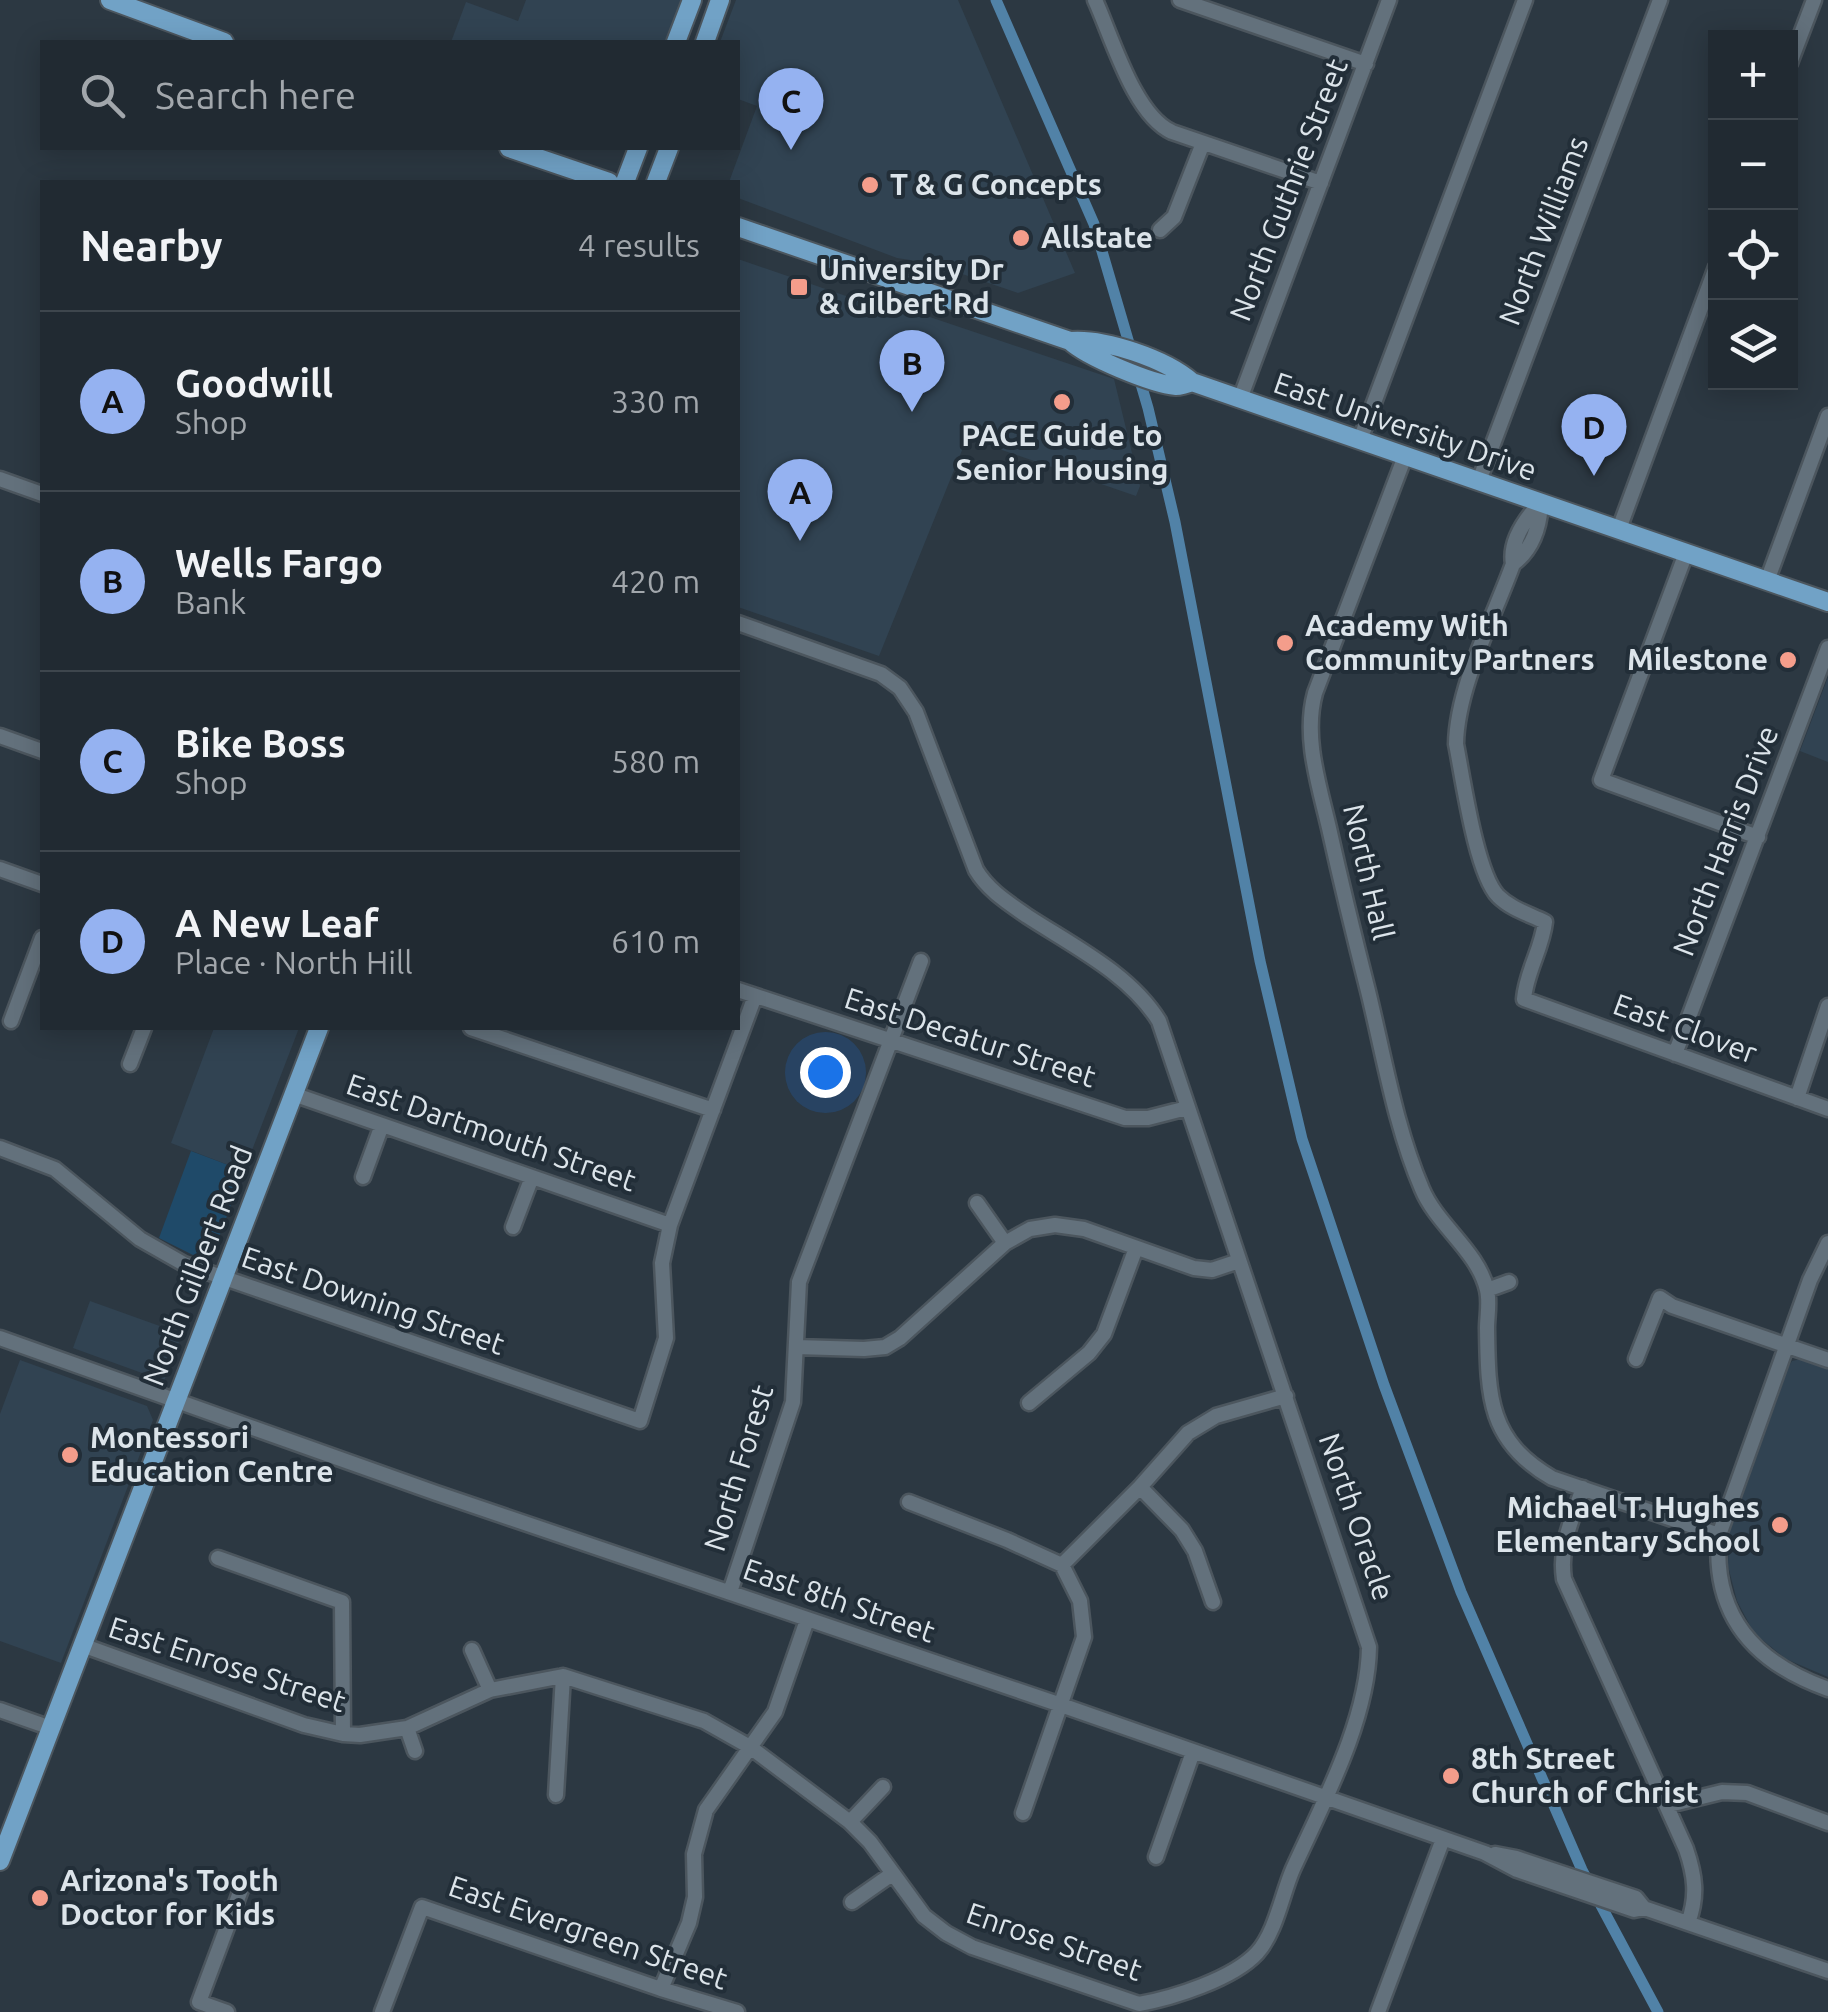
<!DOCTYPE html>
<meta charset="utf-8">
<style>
body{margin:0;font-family:Ubuntu,sans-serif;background:#29323a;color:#f1f3f6}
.controls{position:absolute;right:30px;top:30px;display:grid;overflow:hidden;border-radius:0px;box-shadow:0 5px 25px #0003}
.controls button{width:90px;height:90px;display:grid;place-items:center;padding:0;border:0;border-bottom:2px solid #3e464d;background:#212a32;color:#f1f3f6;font:50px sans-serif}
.you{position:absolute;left:825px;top:1072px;width:35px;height:35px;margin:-25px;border:8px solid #fff;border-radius:50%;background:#1a73e8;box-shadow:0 0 0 15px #1a73e833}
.badge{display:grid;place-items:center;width:65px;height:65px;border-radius:50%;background:#95b2f1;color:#111;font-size:32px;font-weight:700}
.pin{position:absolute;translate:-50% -82px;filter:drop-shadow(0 2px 5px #0008)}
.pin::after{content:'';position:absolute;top:52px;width:35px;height:30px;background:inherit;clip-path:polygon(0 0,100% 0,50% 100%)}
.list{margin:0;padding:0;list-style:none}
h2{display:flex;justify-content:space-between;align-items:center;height:130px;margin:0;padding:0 40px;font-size:42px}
h2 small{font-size:32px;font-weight:400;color:#a2a7ac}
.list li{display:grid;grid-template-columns:65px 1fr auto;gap:30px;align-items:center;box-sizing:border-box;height:180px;padding:0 40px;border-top:2px solid #3e464d}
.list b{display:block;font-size:38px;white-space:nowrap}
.list p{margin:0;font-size:32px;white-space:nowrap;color:#a2a7ac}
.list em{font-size:32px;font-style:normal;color:#a2a7ac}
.icon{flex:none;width:55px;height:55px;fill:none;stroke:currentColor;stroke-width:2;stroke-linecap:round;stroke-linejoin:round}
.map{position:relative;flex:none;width:1828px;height:2012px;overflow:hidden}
.search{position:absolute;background:#212a32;box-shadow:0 5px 25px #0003;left:40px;top:40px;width:700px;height:110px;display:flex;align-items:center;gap:25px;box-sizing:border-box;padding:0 35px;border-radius:0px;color:#a2a7ac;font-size:38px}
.panel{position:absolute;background:#212a32;box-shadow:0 5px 25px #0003;left:40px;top:180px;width:700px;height:850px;border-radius:0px}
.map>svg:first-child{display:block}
</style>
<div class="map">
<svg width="1828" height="2012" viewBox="0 0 1828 2012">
<rect width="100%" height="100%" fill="#2c3842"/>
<!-- built -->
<path fill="#314352" d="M 526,0 L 682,0 L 666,42 L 451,42 L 466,2 L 518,21 Z
M 736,0 L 958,0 L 1075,273 L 1018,293 L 930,263 L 897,258 L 738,198 L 738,182 L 729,182 L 757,106 L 738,99 L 738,42 L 720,42 Z
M 738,259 L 887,310 L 915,312 L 1114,379 L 1140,486 L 1136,496 L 967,438 L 879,656 L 738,607 Z
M 1828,677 L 1828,762 L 1800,751 Z
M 214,1028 L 299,1028 L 244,1171 L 171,1143 Z
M 90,1301 L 182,1334 L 164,1381 L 73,1348 Z
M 1801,1359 L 1828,1368 L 1828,1677 L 1786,1659 L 1754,1633 L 1737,1601 L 1728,1566 L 1729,1534 L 1736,1515 L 1789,1366 L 1792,1361 Z
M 20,1360 L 147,1406 L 153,1420 L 61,1663 L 0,1641 L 0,1414 Z"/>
<!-- green -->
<path fill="#1f4a69" d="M 191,1151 L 244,1171 L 209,1263 L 159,1238 Z"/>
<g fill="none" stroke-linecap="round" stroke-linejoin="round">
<!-- canal -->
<path stroke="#5182a7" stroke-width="11" d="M 996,0 L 1094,224 L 1148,408 L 1175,522 L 1260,961 L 1302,1139 L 1384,1385 L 1461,1592 L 1582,1870 L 1658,2012"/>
<defs>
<path id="minor" d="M 1095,0 C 1112,37 1134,115 1172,132 L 1321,183
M 1180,0 L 1366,64
M 1790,63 L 1814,0
M 1160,230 L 1174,217 L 1203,143
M 1240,399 L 1389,0
M 1360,440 L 1525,0
M 1405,456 L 1315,693 C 1303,737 1319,785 1329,828 C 1341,882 1354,936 1368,991 C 1384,1056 1395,1126 1422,1189 C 1437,1225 1478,1251 1487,1290 C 1490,1302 1487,1317 1487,1328 C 1488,1396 1488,1441 1552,1478 L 1719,1535
M 0,479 L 42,494
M 1479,481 L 1660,0
M 1541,502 C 1526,518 1509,542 1513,564 C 1493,619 1457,687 1456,744 C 1463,779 1476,873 1498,896 C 1511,909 1529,914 1545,922 C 1542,949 1526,972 1524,999 L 1828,1109
M 1619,529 L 1716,267
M 1686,553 L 1601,780 L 1758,837
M 1513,564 C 1533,549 1540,527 1541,502
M 1767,581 L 1828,416
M 0,736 L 42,751
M 0,869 L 42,884
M 738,990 L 1125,1118 L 1148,1118 L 1187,1108
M 11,1021 L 42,938
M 471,1028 L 713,1110
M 1675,1054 L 1828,648
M 130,1064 L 144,1028
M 293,1094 L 670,1225
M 1797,1098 L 1828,1006
M 0,1148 L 55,1169 L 140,1239 L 184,1264 L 640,1421 L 666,1338 L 662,1263 L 670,1225 L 755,996
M 363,1177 L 382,1125
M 977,1203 L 1005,1243
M 513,1227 L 532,1177
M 1828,1243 L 1810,1280 L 1719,1535 C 1712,1616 1755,1663 1828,1689
M 1487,1290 L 1509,1282
M 0,1338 L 436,1493 L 1061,1705 L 1485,1853 L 1517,1870 L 1634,1910 L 1644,1908 L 1828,1971
M 796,1347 L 864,1349 L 885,1347 L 900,1338 L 1005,1243 L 1030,1229 L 1055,1225 L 1084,1229 L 1194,1268 L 1212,1270 L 1239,1261
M 1636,1359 L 1660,1298 L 1672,1306 L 1828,1360
M 1029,1403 L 1089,1353 L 1104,1334 L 1136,1248
M 1140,1487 L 1182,1530 L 1195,1551 L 1213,1602
M 1583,1488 C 1572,1519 1559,1546 1564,1579 L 1686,1849 C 1695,1875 1698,1896 1688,1923
M 909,1502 L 1007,1540 L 1062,1565 L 1080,1601 L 1084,1637 L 1023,1813
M 218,1558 L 342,1602 L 343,1734
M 1062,1565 L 1140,1487 L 1188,1433 L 1216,1416 L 1286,1396
M 730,1592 L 793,1402 L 799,1282 L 921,961
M 82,1645 L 304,1725 L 343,1734 L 360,1735 L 407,1728 L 490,1690 L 563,1676 L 704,1721 L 750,1747 L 850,1822 L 870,1842 L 924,1916 L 946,1933 L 972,1947 L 1139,2004 C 1173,1998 1233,1979 1257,1953 C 1276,1932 1282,1894 1293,1869 C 1323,1803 1368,1720 1369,1647 L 1159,1021 C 1130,974 1073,946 1027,916 C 1007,902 988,890 976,870 L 916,712 L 900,688 L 881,674 L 738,623
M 472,1650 L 490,1690
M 0,1710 L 51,1728
M 407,1728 L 415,1751
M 556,1795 L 563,1676
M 1669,1805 L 1722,1792 L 1747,1793 L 1828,1823
M 850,1822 L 883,1787
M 1495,1854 L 1516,1858 L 1636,1898 L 1644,1908
M 1156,1857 L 1193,1752
M 852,1902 L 892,1874
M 661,1989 L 689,1923 L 695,1897 L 694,1854 L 706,1810 L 775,1712 L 807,1620
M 227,2012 L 199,2002 L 242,1887
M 382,2012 L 422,1907 L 661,1989 L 737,2012
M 1378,2012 L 1443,1839"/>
<path id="major" d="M 110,0 L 224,42
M 676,42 L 692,0
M 705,42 L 720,0
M 509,148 L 609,182
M 625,182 L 638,148
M 656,182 L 669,148
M 738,227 L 1070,341 C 1104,338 1166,359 1192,382 L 1828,602
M 1070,341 C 1087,357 1152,384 1176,386 C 1179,386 1188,384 1192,382
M 0,1861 L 319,1028"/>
</defs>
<!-- minor casing -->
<use href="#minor" stroke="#4c565e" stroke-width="19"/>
<!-- major casing -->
<use href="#major" stroke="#4c565e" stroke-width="22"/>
<!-- minor -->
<use href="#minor" stroke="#63717c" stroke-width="14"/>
<!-- major -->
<use href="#major" stroke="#71a2c6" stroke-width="18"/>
</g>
<!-- markers -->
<g fill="#f49d8b" stroke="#222e38" stroke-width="4">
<circle cx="870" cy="185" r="10"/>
<circle cx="1021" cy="238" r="10"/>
<rect x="789" y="277" width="20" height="20" rx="5"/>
<circle cx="1062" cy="402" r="10"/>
<circle cx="1285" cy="643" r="10"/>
<circle cx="1788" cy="660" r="10"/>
<circle cx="70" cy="1455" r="10"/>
<circle cx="1780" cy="1525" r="10"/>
<circle cx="1451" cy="1776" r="10"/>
<circle cx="40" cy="1898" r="10"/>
</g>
<g text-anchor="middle" stroke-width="8" stroke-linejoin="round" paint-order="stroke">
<!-- poi labels -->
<g font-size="30" font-weight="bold" fill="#dce4ea" stroke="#222e38" text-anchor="start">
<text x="890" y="195">T &amp; G Concepts</text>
<text x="1041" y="248">Allstate</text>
<text x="819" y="280">University Dr<tspan x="819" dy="34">&amp; Gilbert Rd</tspan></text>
<text x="1062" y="446" text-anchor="middle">PACE Guide to<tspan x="1062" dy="34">Senior Housing</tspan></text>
<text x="1305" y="636">Academy With<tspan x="1305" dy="34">Community Partners</tspan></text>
<text x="1768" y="670" text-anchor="end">Milestone</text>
<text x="90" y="1448">Montessori<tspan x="90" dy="34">Education Centre</tspan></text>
<text x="1760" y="1518" text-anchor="end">Michael T. Hughes<tspan x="1760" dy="34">Elementary School</tspan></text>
<text x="1471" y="1769">8th Street<tspan x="1471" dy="34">Church of Christ</tspan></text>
<text x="60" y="1891">Arizona's Tooth<tspan x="60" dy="34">Doctor for Kids</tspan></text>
</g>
<!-- street labels -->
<g font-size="30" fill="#dce4ea" stroke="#222e38">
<text transform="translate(1289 190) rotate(-69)" y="10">North Guthrie Street</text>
<text transform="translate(1544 231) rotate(-69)" y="10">North Williams</text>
<text transform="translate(1405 427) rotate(19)" y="10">East University Drive</text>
<text transform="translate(1726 841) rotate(-69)" y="10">North Harris Drive</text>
<text transform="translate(1368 872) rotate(77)" y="10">North Hall</text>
<text transform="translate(1685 1029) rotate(20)" y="10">East Clover</text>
<text transform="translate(970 1038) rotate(18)" y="10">East Decatur Street</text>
<text transform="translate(491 1133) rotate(19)" y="10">East Dartmouth Street</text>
<text transform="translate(198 1266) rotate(-69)" y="10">North Gilbert Road</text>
<text transform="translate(373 1301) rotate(19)" y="10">East Downing Street</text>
<text transform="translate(739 1468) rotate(-73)" y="10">North Forest</text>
<text transform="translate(1356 1517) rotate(71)" y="10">North Oracle</text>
<text transform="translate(839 1601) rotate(19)" y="10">East 8th Street</text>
<text transform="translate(227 1665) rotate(18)" y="10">East Enrose Street</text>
<text transform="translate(588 1933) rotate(19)" y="10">East Evergreen Street</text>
<text transform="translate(1054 1942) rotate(19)" y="10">Enrose Street</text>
</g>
</g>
</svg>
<div class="controls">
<button>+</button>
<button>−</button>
<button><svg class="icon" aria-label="locate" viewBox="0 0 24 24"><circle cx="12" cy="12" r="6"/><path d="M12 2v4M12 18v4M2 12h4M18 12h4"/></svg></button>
<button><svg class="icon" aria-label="layers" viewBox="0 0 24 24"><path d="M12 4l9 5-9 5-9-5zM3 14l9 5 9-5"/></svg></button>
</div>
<div class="you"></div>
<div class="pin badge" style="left:800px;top:541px">A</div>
<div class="pin badge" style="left:912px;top:412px">B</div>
<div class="pin badge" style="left:791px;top:150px">C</div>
<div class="pin badge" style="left:1594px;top:476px">D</div>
<div class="search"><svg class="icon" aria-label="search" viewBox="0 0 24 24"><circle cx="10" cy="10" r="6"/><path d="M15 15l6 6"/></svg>Search here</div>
<section class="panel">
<h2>Nearby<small>4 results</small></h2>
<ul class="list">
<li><span class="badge">A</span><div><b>Goodwill</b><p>Shop</p></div><em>330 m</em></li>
<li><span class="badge">B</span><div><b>Wells Fargo</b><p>Bank</p></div><em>420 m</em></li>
<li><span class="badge">C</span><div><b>Bike Boss</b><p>Shop</p></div><em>580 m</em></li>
<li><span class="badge">D</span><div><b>A New Leaf</b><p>Place · North Hill</p></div><em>610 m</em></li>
</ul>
</section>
</div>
